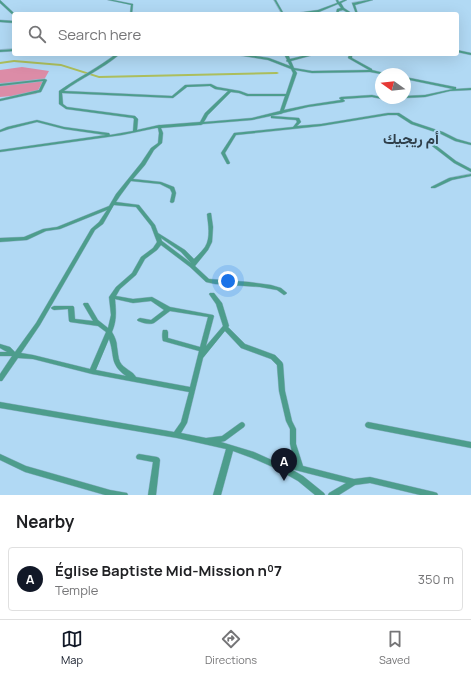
<!DOCTYPE html>
<meta charset="utf-8">
<style>
body{margin:0;font-family:Manrope,Vazirmatn,sans-serif;background:#f2f2f2;color:#202124}
.compass{position:absolute;left:375px;top:68px;width:36px;height:36px;border-radius:50%;background:#fff;box-shadow:0 4px 16px #0002;rotate:285deg}
.you{position:absolute;left:228px;top:281px;width:14px;height:14px;margin:-10px;border:3px solid #fff;border-radius:50%;background:#1a73e8;box-shadow:0 0 0 6px #1a73e833}
.badge{display:grid;place-items:center;width:26px;height:26px;border-radius:50%;background:#111827;color:#fff;font-size:13px;font-weight:700}
.pin{position:absolute;translate:-50% -33px;filter:drop-shadow(0 1px 2px #0008)}
.pin::after{content:'';position:absolute;top:21px;width:14px;height:12px;background:inherit;clip-path:polygon(0 0,100% 0,50% 100%)}
.list{margin:0;padding:0;list-style:none}
h2{display:flex;justify-content:space-between;align-items:center;height:52px;margin:0;padding:0 16px;font-size:17px}
h2 small{font-size:13px;font-weight:400;color:#757577}
.list li{display:grid;grid-template-columns:26px 1fr auto;gap:12px;align-items:center;box-sizing:border-box;height:64px;margin:0 8px 8px;padding:0 8px;border:1px solid #e0e0e0;border-radius:4px}
.list b{display:block;font-size:15px;white-space:nowrap}
.list p{margin:0;font-size:13px;white-space:nowrap;color:#757577}
.list em{font-size:13px;font-style:normal;color:#757577}
.icon{flex:none;width:22px;height:22px;fill:none;stroke:currentColor;stroke-width:2;stroke-linecap:round;stroke-linejoin:round}
.map{position:relative;flex:none;width:471px;height:495px;overflow:hidden}
.search{position:absolute;background:#fff;box-shadow:0 4px 16px #0002;left:12px;right:12px;top:12px;height:44px;display:flex;align-items:center;gap:10px;box-sizing:border-box;padding:0 14px;border-radius:4px;color:#757577;font-size:15px}
.sheet{height:124px;background:#fff}
nav{display:flex;justify-content:space-around;align-items:center;box-sizing:border-box;height:56px;border-top:1px solid #e0e0e0;background:#fff;font-size:11px;color:#757577}
nav a{display:grid;justify-items:center;gap:2px}
nav .on{color:#111827}
.map>svg:first-child{display:block}
</style>
<div class="map">
<svg width="471" height="495" viewBox="0 0 471 495">
<rect width="100%" height="100%" fill="#b1d9f4"/>
<!-- green -->
<path fill="#dc8ca7" d="M 22,67 L 49,71 L 36,94 L 0,97 L 0,70 Z"/>
<g fill="none" stroke-linecap="round" stroke-linejoin="round">
<!-- river -->
<path fill="#acbe5c" fill-rule="evenodd" d="M 14,60 L 61,64 L 99,76 L 277,72 L 279,73 L 277,74 L 99,78 L 61,66 L 14,62 L 0,64 L 0,62 Z"/>
<defs>
<path id="minor" d="M 0,0 L 15,14 L 14,16 L 0,3 Z
M 108,0 L 113,0 L 133,4 L 132,14 L 130,14 L 131,5 Z
M 274,0 L 276,0 L 284,14 L 282,14 Z
M 336,0 L 338,0 L 339,2 L 344,0 L 347,0 L 341,3 L 344,8 L 353,14 L 350,14 L 343,10 L 339,11 L 338,14 L 336,14 L 337,9 L 341,8 L 338,4 L 319,12 L 303,14 L 295,14 L 296,13 L 318,10 L 337,3 Z
M 368,0 L 373,0 L 355,5 L 358,14 L 356,14 L 352,3 Z
M 0,20 L 14,21 L 14,23 L 0,22 Z
M 14,49 L 14,51 L 0,52 L 0,50 Z
M 457,50 L 471,53 L 471,55 L 457,52 Z
M 116,54 L 120,54 C 103,69 81,78 64,91 L 172,96 L 185,85 L 211,84 L 217,87 L 240,91 L 248,94 L 286,94 L 293,73 L 291,69 L 268,60 L 237,55 L 235,54 L 243,54 L 269,58 L 290,66 L 288,62 L 286,61 L 287,60 L 284,54 L 288,54 L 290,59 L 311,54 L 317,54 L 291,61 L 294,68 L 312,71 L 369,70 L 348,58 L 349,55 L 351,54 L 356,54 L 352,56 L 352,58 L 372,69 L 372,70 L 388,74 L 381,74 L 370,72 L 312,73 L 295,70 L 297,73 L 284,110 L 308,105 L 341,100 L 339,98 L 341,97 L 372,95 L 381,97 L 381,98 L 405,98 L 405,96 L 425,95 L 453,89 L 405,79 L 405,77 L 455,87 L 456,87 L 456,89 L 471,88 L 471,90 L 450,91 L 425,97 L 382,99 L 372,97 L 343,99 L 345,101 L 343,102 L 308,107 L 283,113 L 281,114 L 280,114 L 252,120 L 203,124 L 201,125 L 199,125 L 161,128 L 163,133 L 162,143 L 154,150 L 145,165 L 133,179 L 161,182 L 174,187 L 176,193 L 174,202 L 172,203 L 170,202 L 172,193 L 170,189 L 160,184 L 131,181 L 120,196 L 116,202 L 139,205 L 155,225 L 158,233 L 185,250 L 194,259 C 198,255 202,251 205,247 C 211,237 208,224 207,214 L 209,213 L 211,213 L 213,227 L 212,242 L 208,250 L 195,266 L 209,279 L 249,282 L 271,285 L 281,288 L 287,293 L 286,294 L 284,295 L 277,290 L 260,287 L 215,284 L 206,282 L 190,267 L 161,245 L 157,250 L 145,259 L 136,275 L 120,289 L 116,296 L 133,299 L 152,297 L 170,307 L 213,315 L 214,316 L 206,346 L 223,326 L 216,304 L 209,294 L 210,293 L 214,293 L 222,303 L 229,326 L 228,327 L 245,344 L 275,355 L 282,362 L 283,364 L 285,391 L 292,421 L 296,429 L 296,444 L 303,466 L 354,479 L 370,477 L 434,492 L 437,493 L 438,495 L 420,495 L 370,483 L 355,485 L 339,495 L 328,495 L 329,493 L 346,483 L 291,469 L 303,476 L 324,493 L 325,495 L 315,495 L 298,481 L 275,468 L 252,458 L 233,451 L 221,495 L 213,495 L 226,449 L 177,438 L 0,408 L 0,402 L 174,432 L 181,422 L 189,392 L 92,374 L 33,359 L 18,358 L 2,381 L 0,381 L 0,374 L 12,356 L 0,356 L 0,352 L 7,352 L 0,348 L 0,344 L 10,347 L 15,352 L 36,323 L 91,229 L 99,222 L 107,210 L 60,229 L 46,231 L 27,240 L 0,242 L 0,238 L 24,237 L 43,229 L 57,227 L 109,206 L 116,194 L 141,163 L 151,148 L 158,143 L 159,133 L 158,128 L 156,128 L 122,135 L 0,152 L 0,150 L 106,135 L 64,129 L 37,122 L 9,129 L 0,132 L 0,130 L 7,127 L 37,120 L 64,127 L 108,133 L 109,133 L 110,135 L 133,131 L 134,119 L 133,118 L 66,109 L 59,104 L 59,91 C 77,78 98,68 116,54 ZM 210,86 L 215,89 L 228,91 L 205,113 L 200,122 L 161,125 L 159,125 L 137,130 L 138,119 L 135,116 L 67,107 L 63,104 L 62,93 L 173,98 L 187,87 ZM 231,92 L 239,93 L 247,96 L 285,96 L 280,111 L 252,118 L 204,122 L 208,115 ZM 114,205 L 136,207 L 151,226 L 157,242 L 153,248 L 141,257 L 132,273 L 116,287 L 109,297 L 111,315 L 108,328 L 98,320 L 88,303 L 84,303 L 83,304 L 93,321 L 75,319 L 74,307 L 73,306 L 54,306 L 52,307 L 51,308 L 52,309 L 54,310 L 68,309 L 69,321 L 70,322 L 98,326 L 106,332 L 90,369 L 33,355 L 21,353 L 40,325 L 95,230 L 103,224 ZM 161,238 L 181,252 L 191,263 L 162,241 ZM 115,299 L 133,303 L 151,301 L 164,310 L 151,320 L 140,318 L 138,319 L 137,320 L 138,321 C 143,323 149,325 154,323 L 170,311 L 208,317 L 200,347 L 168,338 L 168,332 L 167,330 L 163,330 C 162,333 162,338 163,341 L 199,351 L 190,387 L 136,377 C 133,371 124,369 120,362 C 118,358 118,352 117,347 C 117,342 115,337 112,332 C 117,320 116,312 115,299 ZM 225,331 L 241,348 L 271,359 L 277,365 L 279,391 L 286,421 L 290,429 L 290,444 L 295,464 L 277,460 L 274,461 L 254,452 L 221,442 L 225,441 L 244,427 L 245,425 L 244,423 L 242,422 L 240,423 L 222,436 L 206,438 L 181,433 L 187,423 L 203,358 ZM 109,339 C 115,355 109,364 126,376 L 96,370 Z
M 45,79 L 47,80 L 41,92 L 0,101 L 0,99 L 39,90 L 43,81 L 0,86 L 0,84 Z
M 388,113 L 399,113 L 413,122 L 443,132 L 457,139 L 471,143 L 471,145 L 455,141 L 441,134 L 411,124 L 397,115 L 388,115 L 321,126 L 236,135 L 225,153 L 230,163 L 229,164 L 227,164 L 221,153 L 234,133 L 293,127 L 297,122 L 296,120 L 271,118 L 271,116 L 272,116 L 299,118 L 301,122 L 297,126 L 321,124 Z
M 432,144 L 434,144 L 456,161 L 471,169 L 471,172 L 454,163 L 432,146 Z
M 471,174 L 471,176 L 452,180 L 435,188 L 431,188 L 431,187 L 449,178 Z
M 368,422 L 471,442 L 471,448 L 368,428 L 366,427 L 365,425 L 366,423 Z
M 0,454 L 26,466 L 110,490 L 127,493 L 128,495 L 105,495 L 25,472 L 0,460 Z
M 139,454 L 157,457 L 159,458 L 160,460 L 156,495 L 148,495 L 153,462 L 137,459 L 136,457 L 137,455 Z"/>
</defs>
<!-- minor casing -->
<use href="#minor" stroke="#94b7cf" stroke-width="1"/>
<!-- minor -->
<use href="#minor" fill="#4d9d8c" fill-rule="evenodd"/>
</g>
<g text-anchor="middle" stroke-width="4" stroke-linejoin="round" paint-order="stroke">
<!-- neighbourhood labels -->
<g font-size="15" font-weight="bold" fill="#2f3f4a" stroke="#b1d9f4">
<text x="411" y="144">أم ريجيك</text>
</g>
</g>
</svg>
<svg class="compass" viewBox="-18 -18 36 36"><path d="M0-13l5 13h-10z" fill="#e53935"/><path d="M0 13l5-13h-10z" fill="#757577"/></svg>
<div class="you"></div>
<div class="pin badge" style="left:284px;top:481px">A</div>
<div class="search"><svg class="icon" aria-label="search" viewBox="0 0 24 24"><circle cx="10" cy="10" r="6"/><path d="M15 15l6 6"/></svg>Search here</div>
</div>
<section class="sheet">
<h2>Nearby<small></small></h2>
<ul class="list">
<li><span class="badge">A</span><div><b>Église Baptiste Mid-Mission n⁰7</b><p>Temple</p></div><em>350 m</em></li>
</ul>
</section>
<nav>
<a class="on"><svg class="icon" aria-label="map" viewBox="0 0 24 24"><path d="M3 6l6-2 6 2 6-2v14l-6 2-6-2-6 2zM9 4v14M15 6v14"/></svg>Map</a>
<a><svg class="icon" aria-label="directions" viewBox="0 0 24 24"><path d="M12 3l9 9-9 9-9-9zM9 14v-3h6M13 9l2 2-2 2"/></svg>Directions</a>
<a><svg class="icon" aria-label="saved" viewBox="0 0 24 24"><path d="M7 4h10v16l-5-4-5 4z"/></svg>Saved</a>
</nav>
